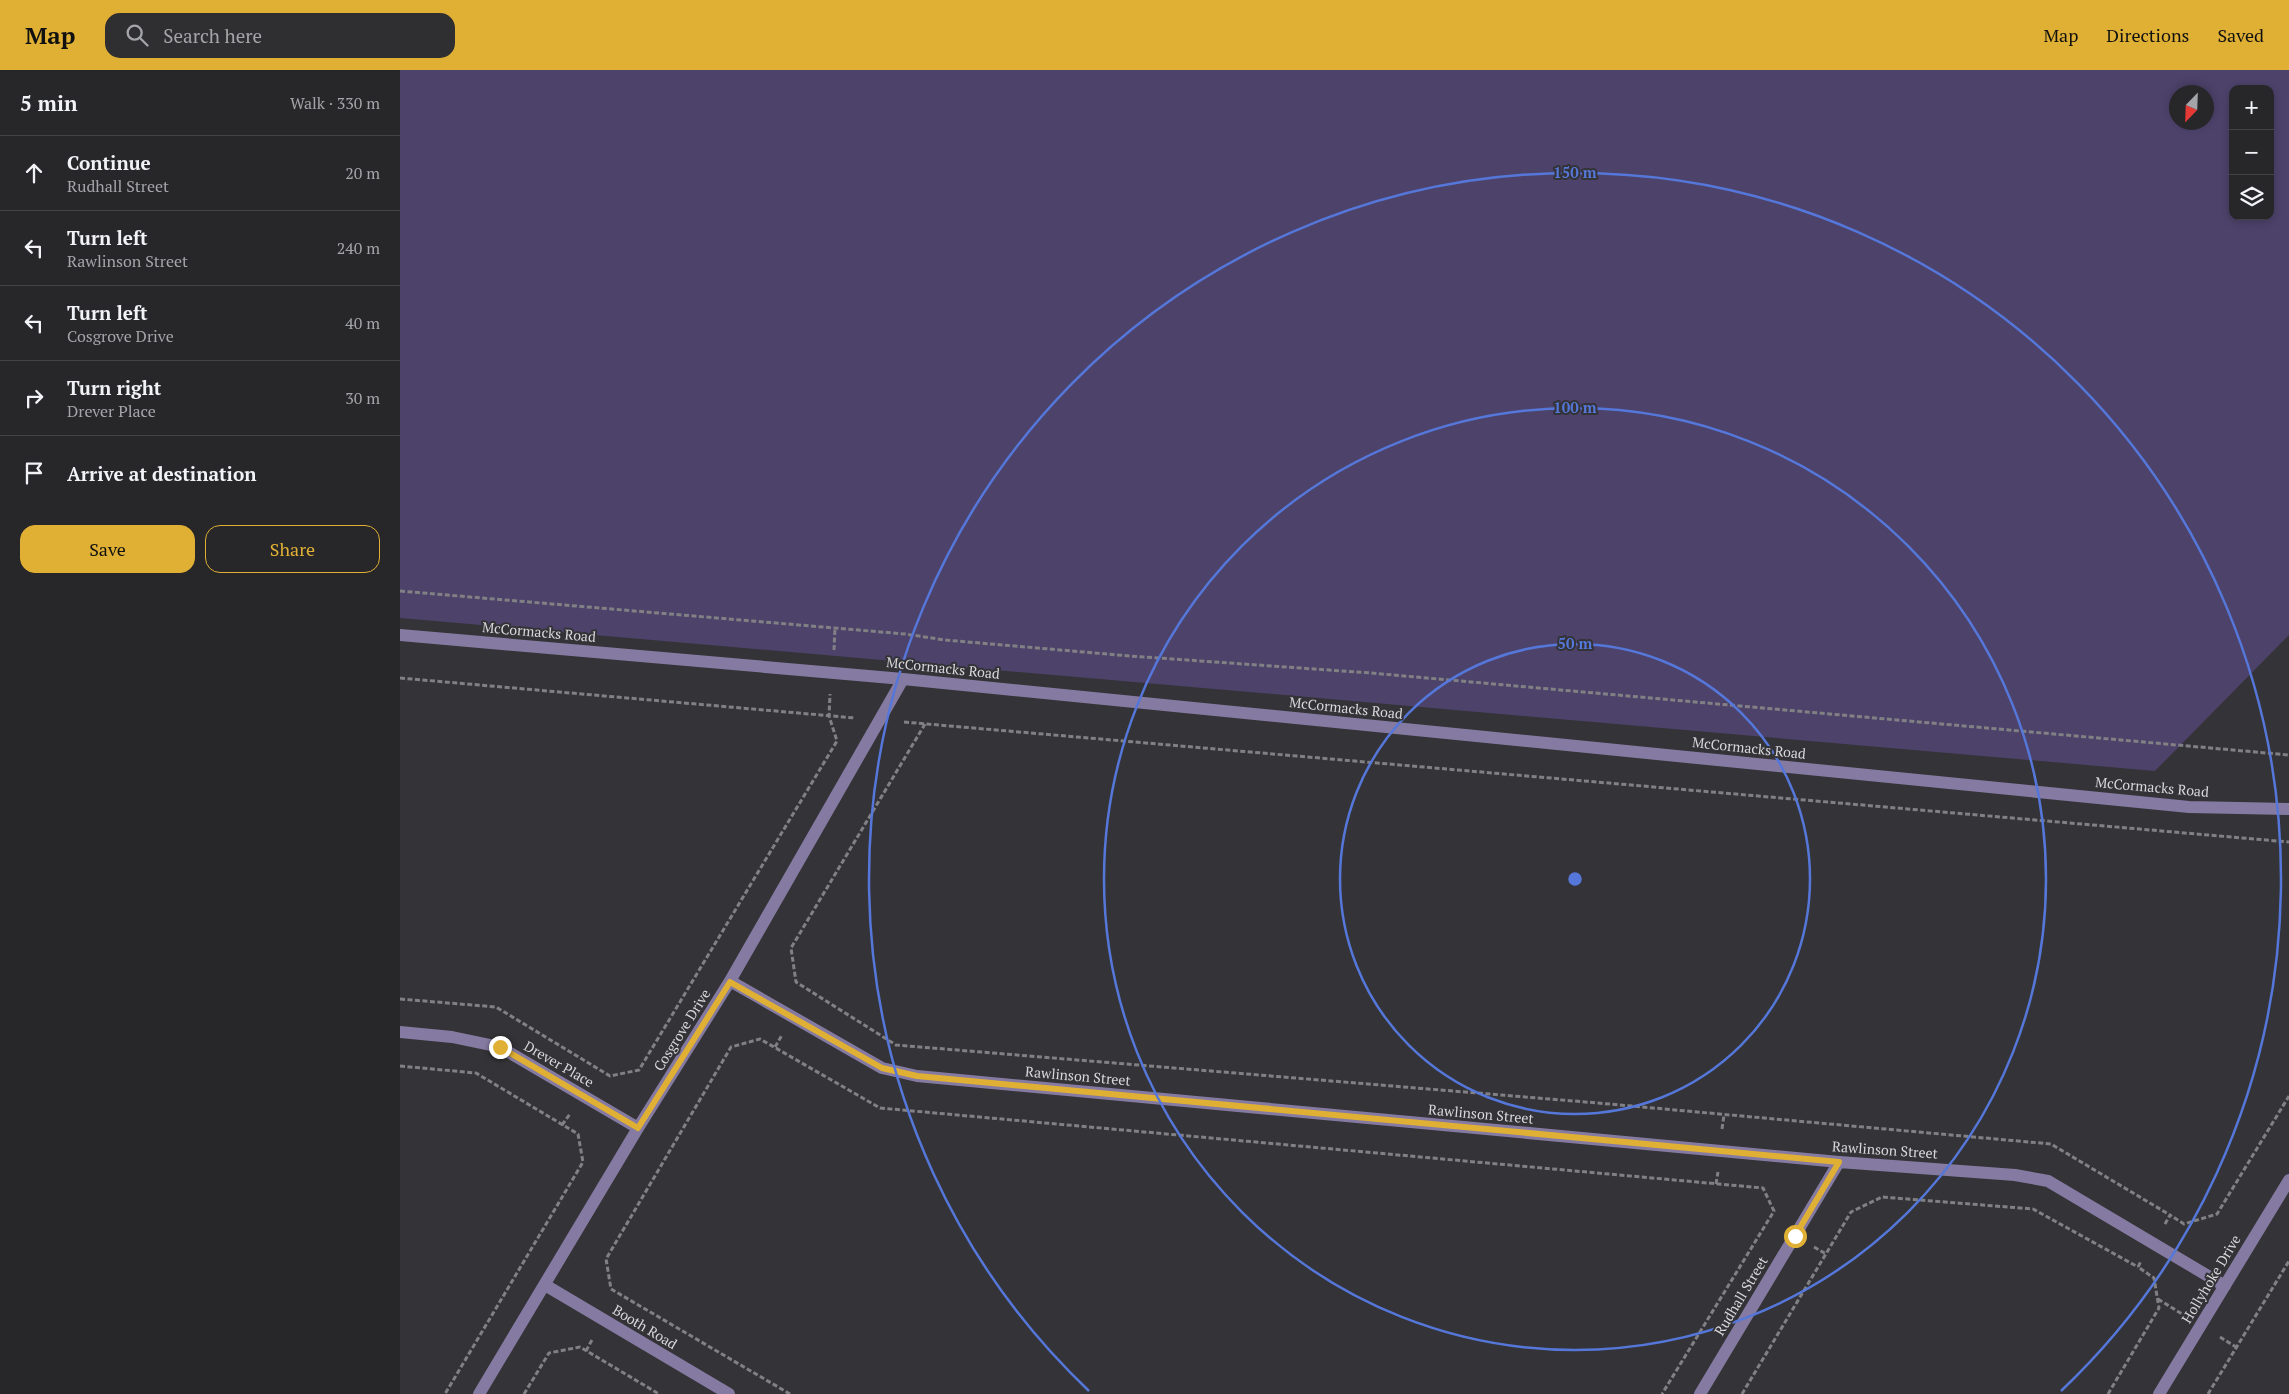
<!DOCTYPE html>
<meta charset="utf-8">
<style>
body{margin:0;font-family:"PT Serif",serif;background:#2f2e31;color:#f1f3f6}
.controls{position:absolute;right:15px;top:15px;display:grid;overflow:hidden;border-radius:10px;box-shadow:0 2px 8px #0003}
.controls button{width:45px;height:45px;display:grid;place-items:center;padding:0;border:0;border-bottom:1px solid #434346;background:#272629;color:#f1f3f6;font:25px sans-serif}
.compass{position:absolute;left:1769px;top:15px;width:45px;height:45px;border-radius:50%;background:#272629;box-shadow:0 2px 8px #0003;rotate:203deg}
.stop{position:absolute;width:15px;height:15px;margin:-11px;border:4px solid #e0b034;border-radius:50%;background:#fff}
.stop.end{background:#e0b034;border-color:#fff;box-shadow:0 1px 5px #0008}
.list{margin:0;padding:0;list-style:none}
h2{display:flex;justify-content:space-between;align-items:center;height:65px;margin:0;padding:0 20px;font-size:21px}
h2 small{font-size:16px;font-weight:400;color:#a4a5a8}
.list li{display:grid;grid-template-columns:32px 1fr auto;gap:15px;align-items:center;box-sizing:border-box;height:75px;padding:0 20px;border-top:1px solid #434346}
.list b{display:block;font-size:19px;white-space:nowrap}
.list p{margin:0;font-size:16px;white-space:nowrap;color:#a4a5a8}
.list em{font-size:16px;font-style:normal;color:#a4a5a8}
.actions{display:flex;gap:10px;padding:15px 20px}
.actions a{flex:1;padding:11px 0;border:1px solid #e0b034;border-radius:15px;text-align:center;font-size:18px;color:#e0b034}
.actions .main{background:#e0b034;color:#111}
.icon{flex:none;width:28px;height:28px;fill:none;stroke:currentColor;stroke-width:2;stroke-linecap:round;stroke-linejoin:round}
.map{position:relative;flex:none;width:1889px;height:1324px;overflow:hidden}
header{display:flex;align-items:center;gap:30px;box-sizing:border-box;height:70px;padding:0 25px;background:#e0b034;color:#111}
header strong{font-size:24px}
nav{display:flex;gap:28px;margin-inline-start:auto;font-size:18px}
.search{width:350px;height:45px;background:#2f2e31;display:flex;align-items:center;gap:12px;box-sizing:border-box;padding:0 18px;border-radius:15px;color:#a4a5a8;font-size:19px}
main{display:flex}
aside{flex:1;background:#272629}
.map>svg:first-child{display:block}
</style>
<header>
<strong>Map</strong>
<div class="search"><svg class="icon" aria-label="search" viewBox="0 0 24 24"><circle cx="10" cy="10" r="6"/><path d="M15 15l6 6"/></svg>Search here</div>
<nav><a>Map</a><a>Directions</a><a>Saved</a></nav>
</header>
<main>
<aside>
<h2>5 min<small>Walk · 330 m</small></h2>
<ul class="list">
<li><svg class="icon" aria-label="ahead" viewBox="0 0 24 24"><path d="M12 20V5M6 11l6-6 6 6"/></svg><div><b>Continue</b><p>Rudhall Street</p></div><em>20 m</em></li>
<li><svg class="icon" aria-label="left" viewBox="0 0 24 24"><path d="M17 20v-9H6M10 6l-5 5 5 5"/></svg><div><b>Turn left</b><p>Rawlinson Street</p></div><em>240 m</em></li>
<li><svg class="icon" aria-label="left" viewBox="0 0 24 24"><path d="M17 20v-9H6M10 6l-5 5 5 5"/></svg><div><b>Turn left</b><p>Cosgrove Drive</p></div><em>40 m</em></li>
<li><svg class="icon" aria-label="right" viewBox="0 0 24 24"><path d="M7 20v-9h11M14 6l5 5-5 5"/></svg><div><b>Turn right</b><p>Drever Place</p></div><em>30 m</em></li>
<li><svg class="icon" aria-label="arrive" viewBox="0 0 24 24"><path d="M6 21V4h12l-3 4 3 4H6"/></svg><div><b>Arrive at destination</b></div></li>
</ul>
<div class="actions"><a class="main">Save</a><a>Share</a></div>
</aside>
<div class="map">
<svg width="1889" height="1324" viewBox="0 0 1889 1324">
<rect width="100%" height="100%" fill="#343337"/>
<!-- green -->
<path fill="#4d426a" fill-rule="evenodd" d="M 0,0 L 1889,0 L 1889,565 L 1755,701 L 0,548 ZM 1833,19 L 1870,19 L 1870,146 L 1833,146 ZM 1776,22 L 1806,22 L 1806,52 L 1776,52 Z"/>
<g fill="none" stroke-linecap="round" stroke-linejoin="round">
<!-- path -->
<path stroke="#818084" stroke-width="3" stroke-dasharray="5 2.5" stroke-linecap="butt" d="M 0,521 L 505,564 L 545,570 L 730,586 L 971,603 L 1889,685
M 434,580 L 435,558
M 0,608 L 455,648
M 504,652 L 1889,772
M 525,654 L 391,878 L 396,912 L 496,975 L 1198,1033 L 1651,1074 L 1770,1145
M 0,929 L 96,937 L 210,1006 L 239,1000 L 437,671 L 429,646 L 430,624
M 375,977 L 382,965
M 0,996 L 76,1003 L 178,1064 L 183,1092 L 45,1324
M 162,1055 L 170,1044
M 1322,1059 L 1324,1045
M 1316,1114 L 1318,1102
M 1765,1154 L 1770,1145 L 1784,1154 L 1817,1144 L 1889,1026
M 1414,1177 L 1426,1184
M 1758,1229 L 1782,1244
M 1820,1267 L 1836,1277
M 186,1281 L 193,1268
M 124,1324 L 149,1283 L 180,1277 L 259,1324
M 390,1324 L 211,1219 L 206,1189 L 331,977 L 360,969 L 480,1038 L 1363,1118 L 1374,1141 L 1262,1324
M 1342,1324 L 1451,1142 L 1482,1127 L 1633,1139 L 1738,1197
M 1708,1324 L 1759,1238 L 1754,1208 L 1738,1197 L 1741,1191
M 1808,1324 L 1889,1191"/>
<!-- minor -->
<path stroke="#857ba2" stroke-width="12" d="M 0,565 L 503,609 L 1789,737 L 1889,739
M 330,911 L 482,998 L 517,1006 L 1439,1092 L 1615,1105 L 1648,1111 L 1825,1216
M 0,962 L 52,967 L 100,977 L 238,1058
M 145,1215 L 329,1324
M 79,1324 L 238,1058 L 330,911 L 503,609
M 1300,1324 L 1439,1092
M 1759,1324 L 1889,1110"/>
</g>
<g fill="none" stroke-linecap="round" stroke-linejoin="round">
<!-- route -->
<path stroke="#e0b034" stroke-width="6" d="M 100,977 L 238,1058 L 330,912 L 482,998 L 517,1006 L 1439,1092 L 1395,1166"/>
</g>
<!-- distance rings -->
<g fill="none" stroke="#5577d9" stroke-width="2.5">
<circle cx="1175" cy="809" r="235"/>
<circle cx="1175" cy="809" r="471"/>
<path d="M689 1321A706 706 0 1 1 1661 1321"/>
</g>
<g text-anchor="middle" stroke-width="4" stroke-linejoin="round" paint-order="stroke">
<!-- street labels -->
<g font-size="14" fill="#d8d7da" stroke="#343337">
<text transform="translate(139 562) rotate(5)" y="5">McCormacks Road</text>
<text transform="translate(543 598) rotate(6)" y="5">McCormacks Road</text>
<text transform="translate(946 638) rotate(6)" y="5">McCormacks Road</text>
<text transform="translate(1349 678) rotate(6)" y="5">McCormacks Road</text>
<text transform="translate(1752 717) rotate(5)" y="5">McCormacks Road</text>
<text transform="translate(282 960) rotate(-58)" y="5">Cosgrove Drive</text>
<text transform="translate(159 994) rotate(30)" y="5">Drever Place</text>
<text transform="translate(678 1006) rotate(5)" y="5">Rawlinson Street</text>
<text transform="translate(1081 1044) rotate(5)" y="5">Rawlinson Street</text>
<text transform="translate(1485 1080) rotate(4)" y="5">Rawlinson Street</text>
<text transform="translate(1811 1209) rotate(-59)" y="5">Hollyhoke Drive</text>
<text transform="translate(1341 1226) rotate(-59)" y="5">Rudhall Street</text>
<text transform="translate(245 1257) rotate(31)" y="5">Booth Road</text>
</g>
</g>
<circle cx="1175" cy="809" r="8" fill="#5577d9" stroke="#343337" stroke-width="2.5"/>
<g font-size="15" text-anchor="middle" font-weight="bold" fill="#5577d9" stroke="#343337" stroke-width="4" stroke-linejoin="round" paint-order="stroke">
<text x="1175" y="108">150 m</text>
<text x="1175" y="343">100 m</text>
<text x="1175" y="579">50 m</text>
</g>
</svg>
<div class="controls">
<button>+</button>
<button>−</button>
<button><svg class="icon" aria-label="layers" viewBox="0 0 24 24"><path d="M12 4l9 5-9 5-9-5zM3 14l9 5 9-5"/></svg></button>
</div>
<svg class="compass" viewBox="-18 -18 36 36"><path d="M0-13l5 13h-10z" fill="#e53935"/><path d="M0 13l5-13h-10z" fill="#a4a5a8"/></svg>
<div class="stop" style="left:1395px;top:1166px"></div>
<div class="stop end" style="left:100px;top:977px"></div>
</div>
</main>
